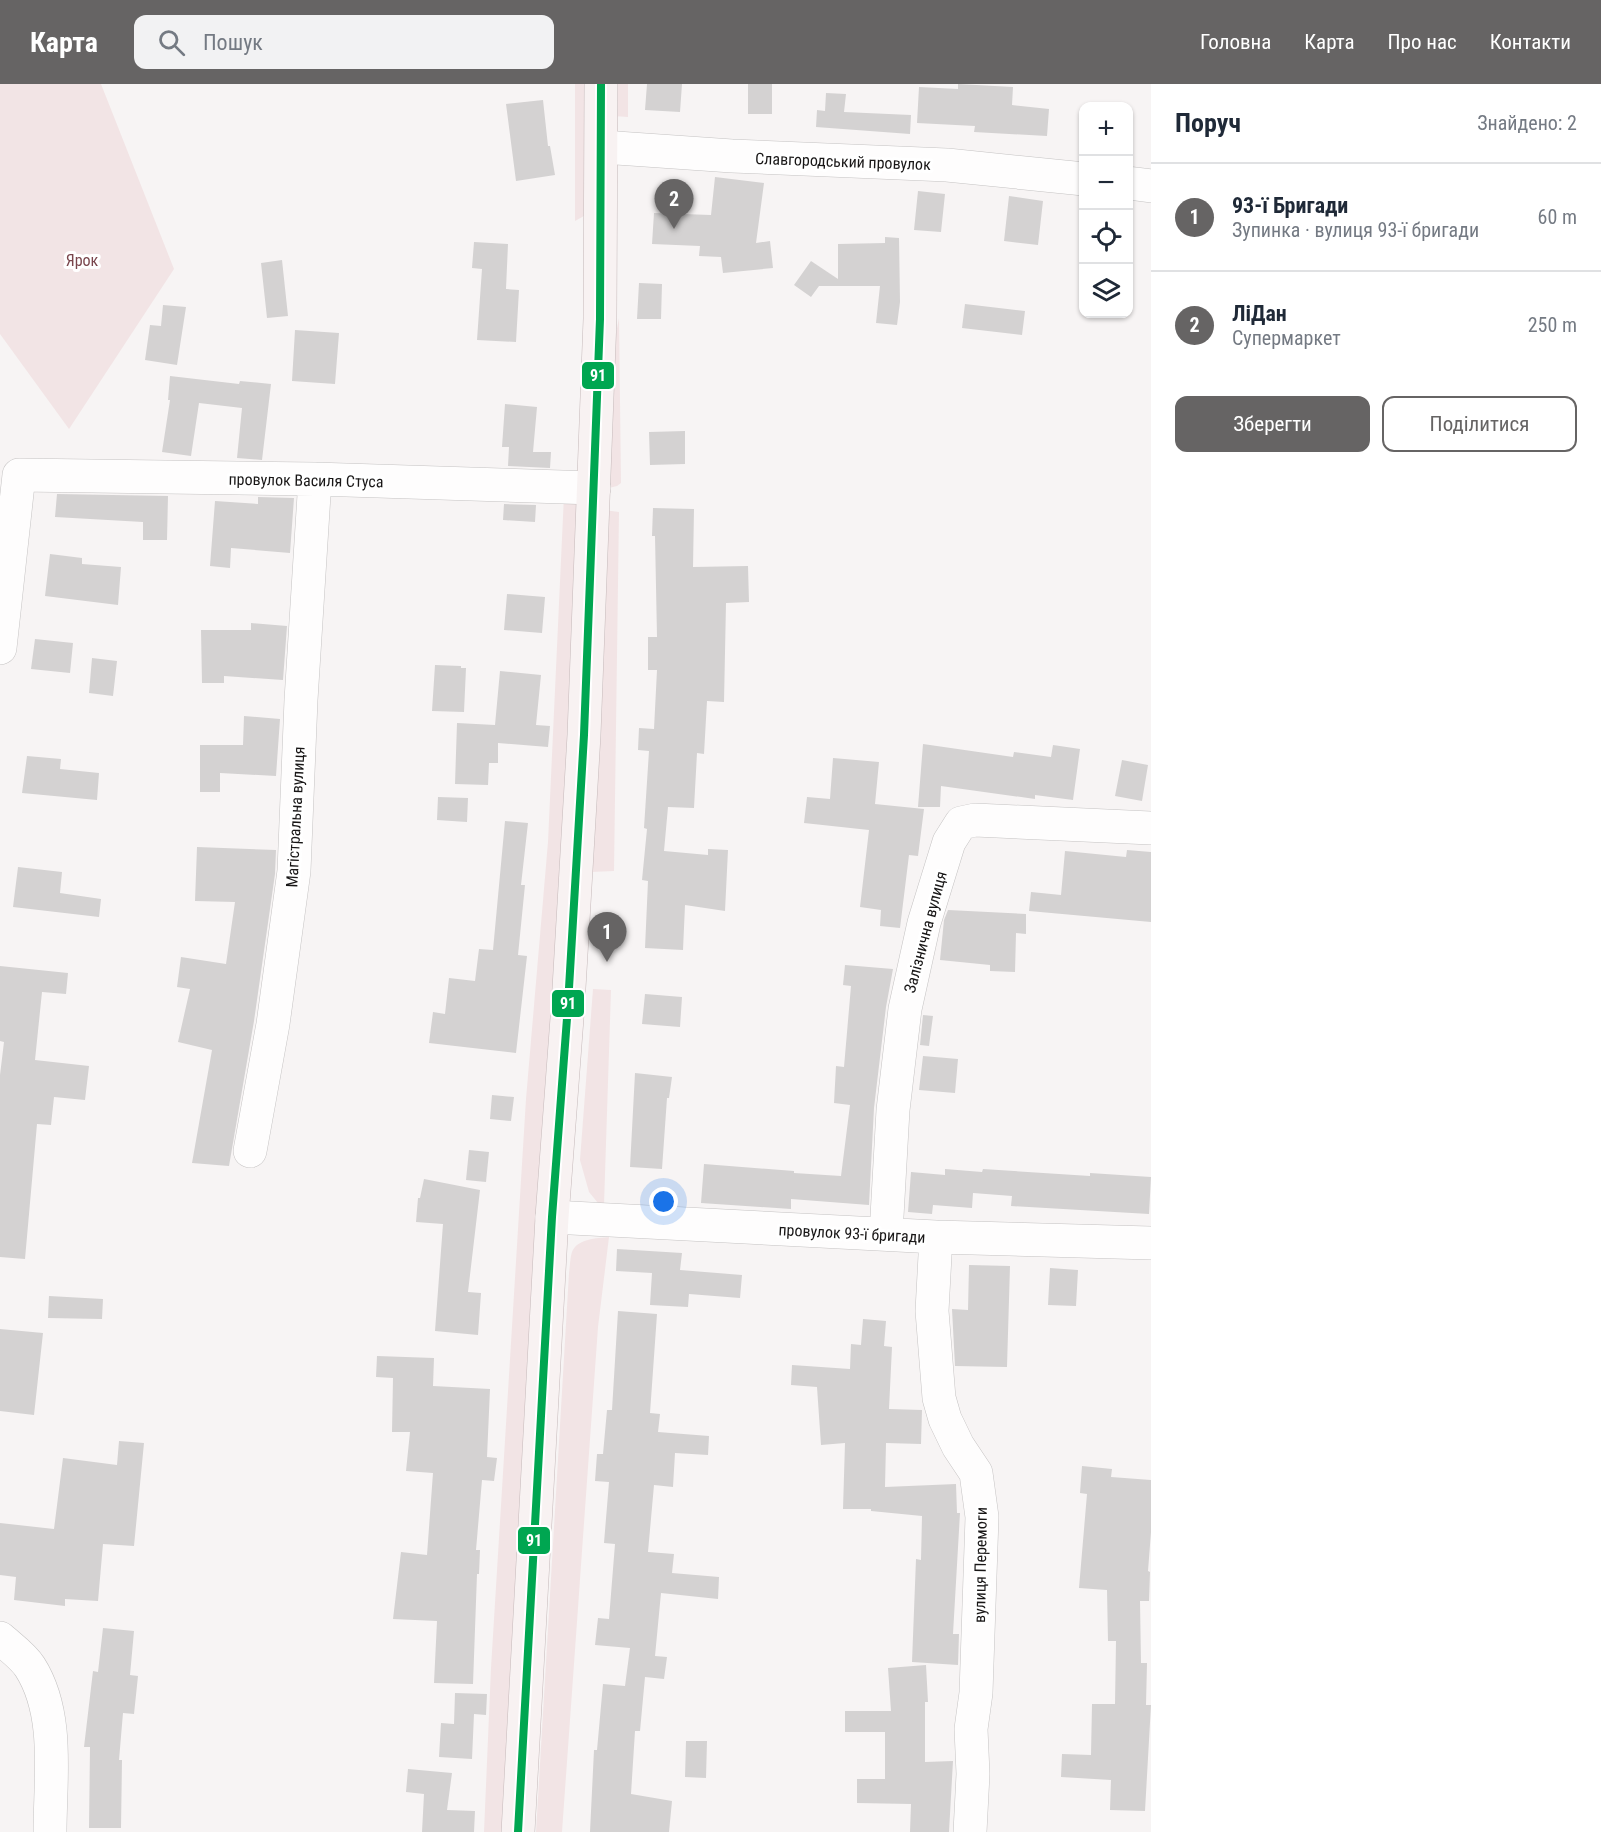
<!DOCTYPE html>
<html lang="uk">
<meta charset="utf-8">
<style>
body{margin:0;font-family:"Roboto Condensed",sans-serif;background:#f2f2f3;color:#1f2937}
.controls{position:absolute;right:18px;top:18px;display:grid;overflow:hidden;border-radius:12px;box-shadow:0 2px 4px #0004}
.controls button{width:54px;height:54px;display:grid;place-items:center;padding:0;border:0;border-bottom:2px solid #e0e1e3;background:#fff;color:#1f2937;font:30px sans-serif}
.you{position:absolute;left:664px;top:1118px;width:21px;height:21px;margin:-15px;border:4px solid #fff;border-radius:50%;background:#1a73e8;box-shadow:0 0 0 9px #1a73e833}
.badge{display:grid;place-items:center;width:39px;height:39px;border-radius:50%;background:#666464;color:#fff;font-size:20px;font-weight:700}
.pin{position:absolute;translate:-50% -50px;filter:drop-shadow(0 2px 3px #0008)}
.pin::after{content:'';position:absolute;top:32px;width:21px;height:18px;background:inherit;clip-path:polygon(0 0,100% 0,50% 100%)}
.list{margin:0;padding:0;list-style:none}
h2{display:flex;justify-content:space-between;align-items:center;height:78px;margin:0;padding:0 24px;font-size:26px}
h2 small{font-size:20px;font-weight:400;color:#747a83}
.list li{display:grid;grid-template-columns:39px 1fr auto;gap:18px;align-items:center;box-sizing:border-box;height:108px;padding:0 24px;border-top:2px solid #e0e1e3}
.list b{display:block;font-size:22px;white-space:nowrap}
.list p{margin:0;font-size:20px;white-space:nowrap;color:#747a83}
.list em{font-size:20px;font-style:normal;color:#747a83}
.actions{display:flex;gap:12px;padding:18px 24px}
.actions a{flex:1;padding:14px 0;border:2px solid #666464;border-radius:12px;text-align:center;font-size:21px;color:#666464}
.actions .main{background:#666464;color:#fff}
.icon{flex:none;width:33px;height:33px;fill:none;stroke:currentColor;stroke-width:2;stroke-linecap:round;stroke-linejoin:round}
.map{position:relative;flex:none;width:1151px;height:1748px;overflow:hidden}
header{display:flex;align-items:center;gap:36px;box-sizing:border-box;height:84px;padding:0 30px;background:#666464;color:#fff}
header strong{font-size:28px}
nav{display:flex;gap:33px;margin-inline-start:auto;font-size:21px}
.search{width:420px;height:54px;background:#f2f2f3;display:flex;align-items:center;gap:15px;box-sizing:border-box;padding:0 21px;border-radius:12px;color:#747a83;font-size:22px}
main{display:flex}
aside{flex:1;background:#fff}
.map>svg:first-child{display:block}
</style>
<header>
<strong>Карта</strong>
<div class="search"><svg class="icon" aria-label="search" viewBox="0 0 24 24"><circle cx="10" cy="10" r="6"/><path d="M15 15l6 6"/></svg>Пошук</div>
<nav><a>Головна</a><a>Карта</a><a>Про нас</a><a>Контакти</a></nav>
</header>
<main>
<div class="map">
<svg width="1151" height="1748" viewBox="0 0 1151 1748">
<rect width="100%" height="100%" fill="#f7f4f4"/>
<!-- green -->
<path fill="#f2e4e5" d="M 0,0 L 101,0 L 174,185 L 69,345 L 0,250 Z
M 575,0 L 590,0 L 590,88 L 584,132 L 575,137 Z
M 613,0 L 628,0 L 628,33 L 614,32 Z
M 619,234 L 621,399 L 617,402 L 605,405 L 610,281 Z
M 564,411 L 585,414 L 508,1748 L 484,1748 L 491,1584 L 526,1015 L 548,758 Z
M 604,426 L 619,428 L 614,787 L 591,788 Z
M 593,905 L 611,906 L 604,1121 L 598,1119 L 589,1108 L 580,1076 Z
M 609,1153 L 598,1243 L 562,1748 L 536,1748 L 569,1189 C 570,1183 570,1174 572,1168 C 577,1155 597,1154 609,1153 Z"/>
<!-- building -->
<path fill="#d4d2d2" d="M 647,0 L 682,0 L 680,28 L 645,26 Z
M 748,0 L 772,0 L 772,30 L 748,30 Z
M 958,0 L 1013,3 L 1012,21 L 1049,25 L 1047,52 L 974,48 L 975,42 L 917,39 L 919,3 L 958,5 Z
M 826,9 L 846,10 L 844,28 L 911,31 L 910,50 L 816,43 L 817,26 L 825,27 Z
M 543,16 L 548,62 L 550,62 L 555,91 L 516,97 L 506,20 Z
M 715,93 L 764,99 L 756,159 L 770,157 L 773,184 L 723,189 L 721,173 L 699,172 L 700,162 L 652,160 L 654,129 L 711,131 Z
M 918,107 L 945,110 L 941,148 L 914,146 Z
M 1009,112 L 1043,117 L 1038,161 L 1004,157 Z
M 885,153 L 899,154 L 900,218 L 897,241 L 876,239 L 880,202 L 819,202 L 811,213 L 794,201 L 811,177 L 838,195 L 838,160 L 885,159 Z
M 474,158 L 508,160 L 506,205 L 519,206 L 516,258 L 477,256 L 482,185 L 472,184 Z
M 282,176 L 288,232 L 267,234 L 261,179 Z
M 639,199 L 662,200 L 661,235 L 637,235 Z
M 965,220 L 1025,227 L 1022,251 L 962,244 Z
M 163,221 L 186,223 L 177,281 L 145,276 L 150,241 L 161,242 Z
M 295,246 L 339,249 L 335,300 L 292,297 Z
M 170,292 L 239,300 L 240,297 L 271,300 L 262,376 L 237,374 L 242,324 L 199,319 L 191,372 L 162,368 L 170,316 L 168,316 Z
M 505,320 L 537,323 L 533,368 L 551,368 L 550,384 L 508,382 L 509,363 L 502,363 Z
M 685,347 L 685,380 L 650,381 L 649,348 Z
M 57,410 L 168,412 L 167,456 L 143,456 L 143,438 L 55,433 Z
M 258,413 L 294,414 L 290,469 L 231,464 L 230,484 L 210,482 L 215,417 L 258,420 Z
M 504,420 L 536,421 L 535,438 L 503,436 Z
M 653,424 L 694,425 L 693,483 L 748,482 L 749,518 L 726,519 L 724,618 L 707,617 L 704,670 L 697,669 L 694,724 L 668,723 L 664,767 L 708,771 L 708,765 L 728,766 L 725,827 L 685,821 L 683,866 L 645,864 L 648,797 L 642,796 L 647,745 L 644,744 L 649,667 L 638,666 L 639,644 L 654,645 L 657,586 L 648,586 L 648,553 L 657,553 L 655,452 L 652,452 Z
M 50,470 L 82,474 L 82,480 L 121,483 L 118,521 L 45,512 Z
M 507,510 L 545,513 L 542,549 L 504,546 Z
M 251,539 L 287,542 L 283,596 L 224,592 L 224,599 L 202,599 L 201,546 L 251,546 Z
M 35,555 L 73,559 L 70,589 L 31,585 Z
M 92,574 L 117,577 L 113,612 L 89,609 Z
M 435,581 L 461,582 L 461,584 L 466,584 L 464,628 L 432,627 Z
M 500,587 L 541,591 L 536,641 L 550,642 L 548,663 L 498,659 L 498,679 L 489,679 L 488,701 L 455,700 L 457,639 L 495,641 Z
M 244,632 L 280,635 L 276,692 L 220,689 L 220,708 L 200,708 L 200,661 L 243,661 Z
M 923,660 L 1013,673 L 1014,668 L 1051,673 L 1053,661 L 1080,665 L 1073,716 L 1035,711 L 1035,715 L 941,702 L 940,723 L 918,723 Z
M 27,672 L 61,675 L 60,685 L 99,689 L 97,716 L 22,709 Z
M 833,674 L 879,678 L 875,720 L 924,725 L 918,772 L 909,771 L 900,844 L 880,842 L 881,826 L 860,823 L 869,746 L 804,739 L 807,713 L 830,715 Z
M 1122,676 L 1148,681 L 1142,717 L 1115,712 Z
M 438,713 L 468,714 L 467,738 L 437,736 Z
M 505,737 L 528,739 L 521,801 L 525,801 L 518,871 L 527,872 L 516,969 L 429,959 L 433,928 L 445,930 L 449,894 L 475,897 L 479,865 L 493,866 Z
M 197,763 L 276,766 L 275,790 L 254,937 L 229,1082 L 192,1079 L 212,966 L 178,958 L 190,905 L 177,903 L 181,873 L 226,880 L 235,818 L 195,817 Z
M 1127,766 L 1151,768 L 1151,838 L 1029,827 L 1031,808 L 1061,811 L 1065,767 L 1126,773 Z
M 18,783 L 62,788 L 60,809 L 101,815 L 99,833 L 13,823 Z
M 948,826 L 1026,830 L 1026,850 L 1016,849 L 1015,888 L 990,887 L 990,881 L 940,876 L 944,836 Z
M 845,881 L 893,885 L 886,923 L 874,1024 L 869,1121 L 791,1115 L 791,1125 L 701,1119 L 704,1080 L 794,1087 L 794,1089 L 841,1092 L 850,1021 L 834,1019 L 836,982 L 844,983 L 851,902 L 843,901 Z
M 0,882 L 68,889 L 66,910 L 42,908 L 35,976 L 89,982 L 85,1016 L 54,1013 L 51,1041 L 37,1040 L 25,1175 L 0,1173 L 0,991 L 4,958 L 0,957 Z
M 645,910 L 682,913 L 680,943 L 642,940 Z
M 923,931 L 933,932 L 929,962 L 920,961 Z
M 923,972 L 958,975 L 955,1009 L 919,1006 Z
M 635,989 L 672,993 L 669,1014 L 667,1014 L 662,1085 L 630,1083 Z
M 492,1011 L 514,1013 L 511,1037 L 490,1035 Z
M 469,1066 L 489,1068 L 486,1098 L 466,1096 Z
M 945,1085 L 982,1088 L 983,1085 L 1090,1092 L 1090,1089 L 1151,1093 L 1149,1130 L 1011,1122 L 1012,1112 L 973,1109 L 972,1124 L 933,1121 L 932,1130 L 908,1128 L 911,1088 L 945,1091 Z
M 424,1095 L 480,1106 L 468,1208 L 481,1209 L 478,1251 L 435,1247 L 443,1140 L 416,1138 L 418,1114 L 420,1114 Z
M 617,1165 L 682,1169 L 680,1186 L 742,1191 L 740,1214 L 689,1210 L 688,1223 L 650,1221 L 652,1189 L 616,1187 Z
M 969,1181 L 1010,1182 L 1007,1283 L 955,1282 L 952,1225 L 968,1226 Z
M 1050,1184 L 1078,1186 L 1076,1222 L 1048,1221 Z
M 49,1212 L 103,1215 L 102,1235 L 48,1234 Z
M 618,1227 L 657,1230 L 650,1329 L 660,1330 L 658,1348 L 709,1352 L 708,1371 L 675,1369 L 673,1403 L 654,1401 L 648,1468 L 674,1470 L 672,1489 L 719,1493 L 718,1515 L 661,1509 L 655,1572 L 667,1573 L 664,1595 L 645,1593 L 640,1647 L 635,1647 L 631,1710 L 672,1717 L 669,1748 L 590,1748 L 594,1666 L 597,1666 L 603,1600 L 625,1602 L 630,1564 L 595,1561 L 598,1534 L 609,1535 L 615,1460 L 604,1459 L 609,1398 L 595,1397 L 597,1370 L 603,1370 L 607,1326 L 612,1326 Z
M 863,1235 L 886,1237 L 884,1262 L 892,1263 L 889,1325 L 922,1326 L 921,1360 L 886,1359 L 885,1403 L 956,1400 L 957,1429 L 960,1429 L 953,1550 L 959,1550 L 958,1581 L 912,1578 L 916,1475 L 921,1476 L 922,1432 L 871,1427 L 871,1425 L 843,1425 L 845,1359 L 821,1361 L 817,1303 L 791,1301 L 792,1281 L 850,1285 L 851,1260 L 861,1261 Z
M 0,1245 L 43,1249 L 34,1331 L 0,1327 Z
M 377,1272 L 434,1274 L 433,1302 L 490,1305 L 487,1373 L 497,1374 L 494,1397 L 482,1396 L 476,1466 L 480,1466 L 479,1490 L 477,1490 L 473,1600 L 434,1599 L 437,1537 L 393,1535 L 401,1468 L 427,1471 L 433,1389 L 406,1387 L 410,1348 L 392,1348 L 393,1294 L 376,1293 Z
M 119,1357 L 144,1359 L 134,1462 L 103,1460 L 98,1517 L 65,1515 L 65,1522 L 14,1516 L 16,1493 L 0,1491 L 0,1439 L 54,1445 L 63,1374 L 117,1381 Z
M 1082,1382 L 1112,1385 L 1111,1393 L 1151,1396 L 1151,1448 L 1148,1487 L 1150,1488 L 1149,1517 L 1140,1517 L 1141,1579 L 1147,1579 L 1146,1621 L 1151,1621 L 1145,1727 L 1110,1726 L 1111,1696 L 1061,1693 L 1062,1670 L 1091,1671 L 1092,1620 L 1115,1620 L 1116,1557 L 1108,1557 L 1107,1506 L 1079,1504 L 1087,1410 L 1080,1409 Z
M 103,1544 L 134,1547 L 130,1591 L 138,1592 L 134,1630 L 123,1629 L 119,1676 L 122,1676 L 121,1744 L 89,1744 L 90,1663 L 84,1663 L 93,1587 L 98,1588 Z
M 926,1581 L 928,1618 L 925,1618 L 925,1678 L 953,1677 L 949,1748 L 910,1748 L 911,1720 L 857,1719 L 857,1695 L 885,1695 L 885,1648 L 845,1648 L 845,1627 L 891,1627 L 888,1584 Z
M 455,1609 L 487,1610 L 486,1631 L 474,1630 L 472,1675 L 439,1673 L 441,1639 L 454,1640 Z
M 686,1657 L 707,1657 L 706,1694 L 685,1693 Z
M 408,1685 L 452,1689 L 447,1726 L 475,1727 L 474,1748 L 422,1748 L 424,1710 L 406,1708 Z"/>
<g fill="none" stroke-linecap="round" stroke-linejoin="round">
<defs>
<path id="minor" d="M 602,63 L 732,72 L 947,81 L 1084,95
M 1128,99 L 1151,102
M 0,564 L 19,391 L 315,395 L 594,404
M 250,1067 L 273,940 L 294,787 L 301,616 L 315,395
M 552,1133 L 936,1153 L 1151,1159
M 886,1150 L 893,1026 L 905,925 L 924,839 L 949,758 L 961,739 L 975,736 L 1151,744
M 936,1153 L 932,1227 L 939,1314 L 945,1335 L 958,1362 L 976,1389 L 982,1433 L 976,1609 L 971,1645 L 973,1690 L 970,1748
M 0,1554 C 10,1563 23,1572 30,1583 C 60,1630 50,1695 50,1748"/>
<path id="major" d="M 518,1748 L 552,1133 L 568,921 L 584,651 L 600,235 L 601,0"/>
</defs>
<!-- minor casing -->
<use href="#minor" stroke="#c5c3c3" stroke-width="34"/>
<!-- major casing -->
<use href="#major" stroke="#c5b9ba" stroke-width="34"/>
<!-- minor -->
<use href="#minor" stroke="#fefdfd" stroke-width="33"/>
<!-- major -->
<use href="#major" stroke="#f8f2f2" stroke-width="33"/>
<defs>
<path id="bus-1" d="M 518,1748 L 552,1133 L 568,921 L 584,651 L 600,235 L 601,0"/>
</defs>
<!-- bus-1 casing -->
<use href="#bus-1" stroke="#fff" stroke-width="12"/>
<!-- bus-1 -->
<use href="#bus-1" stroke="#00a651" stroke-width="8"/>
</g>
<g text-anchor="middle" stroke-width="6" stroke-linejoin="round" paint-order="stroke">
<!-- street labels -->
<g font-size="16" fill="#181616" stroke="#fff">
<text transform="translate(843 77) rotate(2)" y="6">Славгородський провулок</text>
<text transform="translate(306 396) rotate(1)" y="6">провулок Василя Стуса</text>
<text transform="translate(295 733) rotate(-87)" y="6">Магістральна вулиця</text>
<text transform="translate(925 848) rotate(-75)" y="6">Залізнична вулиця</text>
<text transform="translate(852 1149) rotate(3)" y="6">провулок 93-ї бригади</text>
<text transform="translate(980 1481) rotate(-89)" y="6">вулиця Перемоги</text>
</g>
<!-- park labels -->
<g font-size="16" fill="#79454c" stroke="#fff">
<text x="82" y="182">Ярок</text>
</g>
</g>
<g stroke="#fff" stroke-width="2">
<rect x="581" y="277" width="34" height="29" rx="6" fill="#00a651"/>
<rect x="551" y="905" width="34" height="29" rx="6" fill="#00a651"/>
<rect x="517" y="1442" width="34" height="29" rx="6" fill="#00a651"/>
</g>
<g font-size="16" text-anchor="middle" font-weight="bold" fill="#fff">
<text x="598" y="297">91</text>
<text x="568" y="925">91</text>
<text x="534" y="1462">91</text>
</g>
</svg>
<div class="controls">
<button>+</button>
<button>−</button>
<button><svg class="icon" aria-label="locate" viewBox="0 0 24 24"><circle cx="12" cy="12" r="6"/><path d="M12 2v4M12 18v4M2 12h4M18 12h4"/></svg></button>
<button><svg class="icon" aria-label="layers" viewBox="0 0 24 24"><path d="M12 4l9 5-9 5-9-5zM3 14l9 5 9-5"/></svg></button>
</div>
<div class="you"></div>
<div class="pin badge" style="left:607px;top:878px">1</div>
<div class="pin badge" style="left:674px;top:145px">2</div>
</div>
<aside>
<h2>Поруч<small>Знайдено: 2</small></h2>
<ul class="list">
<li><span class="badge">1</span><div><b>93-ї Бригади</b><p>Зупинка · вулиця 93-ї бригади</p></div><em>60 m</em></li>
<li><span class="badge">2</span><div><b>ЛіДан</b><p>Супермаркет</p></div><em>250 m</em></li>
</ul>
<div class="actions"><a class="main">Зберегти</a><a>Поділитися</a></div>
</aside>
</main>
